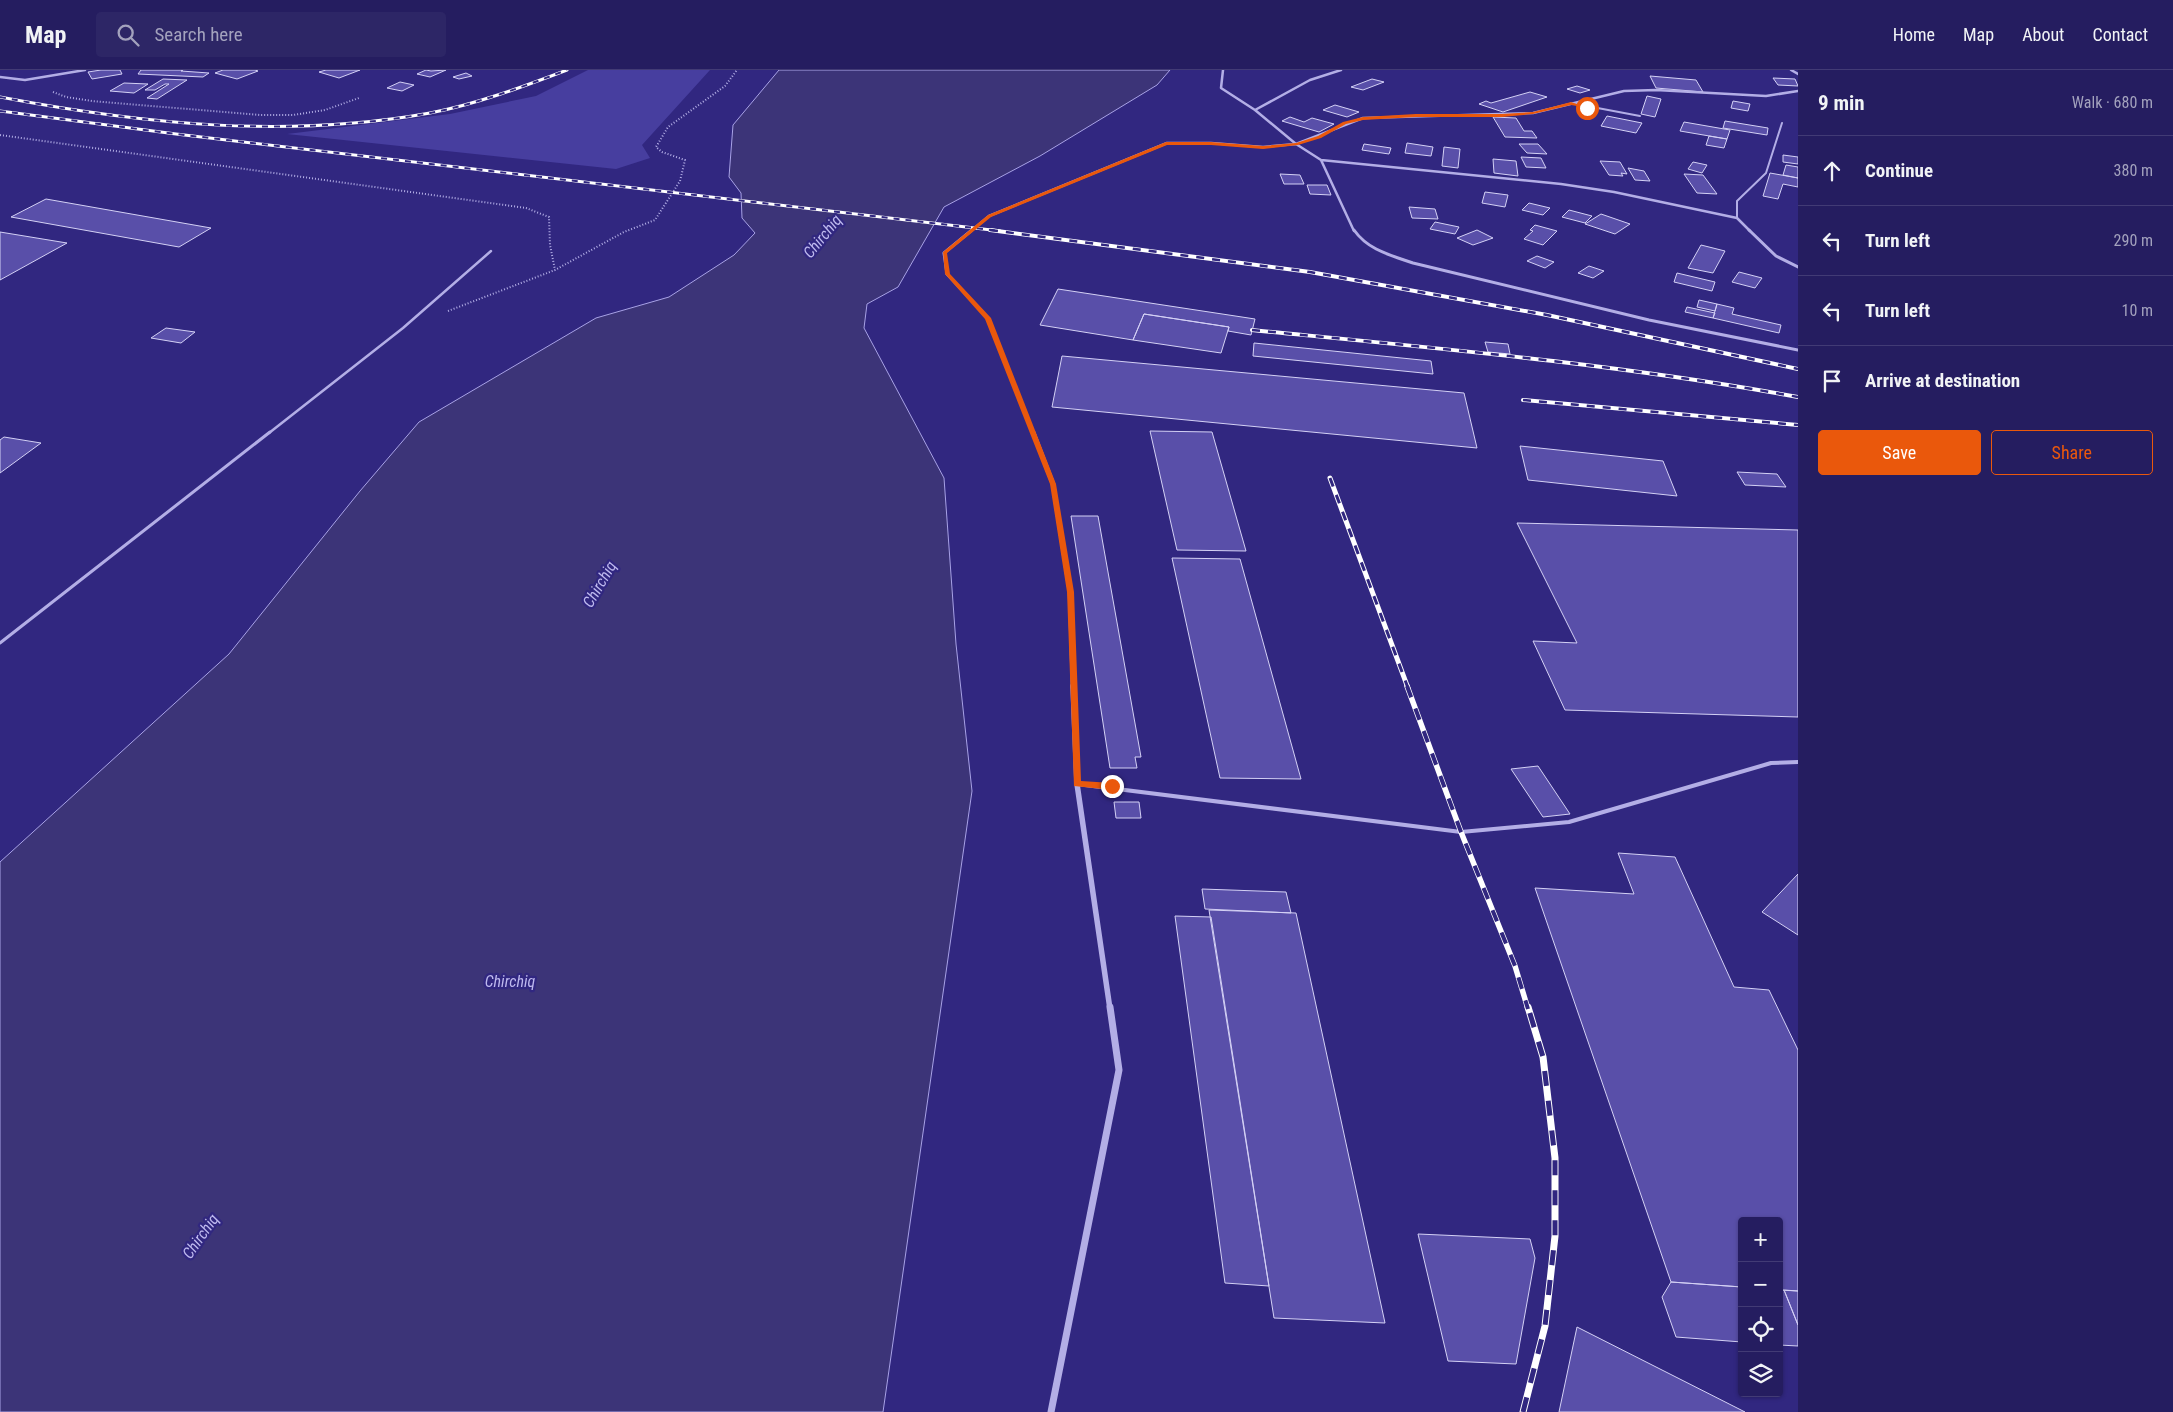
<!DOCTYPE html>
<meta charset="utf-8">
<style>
body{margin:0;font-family:"Roboto Condensed",sans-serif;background:#2d2666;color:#f1f3f6}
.controls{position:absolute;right:15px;bottom:15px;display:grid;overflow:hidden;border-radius:5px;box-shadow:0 1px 4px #0004}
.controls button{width:45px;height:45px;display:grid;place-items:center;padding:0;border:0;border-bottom:1px solid #423b75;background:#251d60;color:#f1f3f6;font:25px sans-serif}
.stop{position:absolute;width:15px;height:15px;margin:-11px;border:4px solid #ea580c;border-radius:50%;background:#fff}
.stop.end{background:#ea580c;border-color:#fff;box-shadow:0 1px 5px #0008}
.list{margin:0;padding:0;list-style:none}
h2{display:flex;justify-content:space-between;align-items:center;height:65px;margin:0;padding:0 20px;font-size:21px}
h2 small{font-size:16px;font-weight:400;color:#a3a2bd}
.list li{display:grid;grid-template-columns:32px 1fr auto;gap:15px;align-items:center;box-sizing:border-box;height:70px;padding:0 20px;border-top:1px solid #423b75}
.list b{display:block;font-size:19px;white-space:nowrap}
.list em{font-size:16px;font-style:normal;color:#a3a2bd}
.actions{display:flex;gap:10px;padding:15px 20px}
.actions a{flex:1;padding:11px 0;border:1px solid #ea580c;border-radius:5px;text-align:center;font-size:18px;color:#ea580c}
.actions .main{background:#ea580c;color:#fff}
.icon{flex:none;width:28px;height:28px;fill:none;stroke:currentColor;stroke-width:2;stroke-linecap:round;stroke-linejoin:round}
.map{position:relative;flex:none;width:1798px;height:1342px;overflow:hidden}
header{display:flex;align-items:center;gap:30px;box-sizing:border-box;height:70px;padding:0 25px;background:#251d60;border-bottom:1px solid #423b75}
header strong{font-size:24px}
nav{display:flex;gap:28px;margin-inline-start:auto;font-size:18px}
.search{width:350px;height:45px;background:#2d2666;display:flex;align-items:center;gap:12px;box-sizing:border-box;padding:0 18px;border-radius:5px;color:#a3a2bd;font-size:19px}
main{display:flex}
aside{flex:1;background:#251d60}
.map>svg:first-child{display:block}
</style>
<header>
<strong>Map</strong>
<div class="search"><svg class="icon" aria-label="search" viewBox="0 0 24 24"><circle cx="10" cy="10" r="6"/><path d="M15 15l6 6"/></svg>Search here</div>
<nav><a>Home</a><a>Map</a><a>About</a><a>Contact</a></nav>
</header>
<main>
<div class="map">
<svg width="1798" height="1342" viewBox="0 0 1798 1342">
<rect width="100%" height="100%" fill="#312780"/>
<!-- green -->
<path fill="#473e9f" d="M 588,0 L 710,0 L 642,75 L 650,88 L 616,99 L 287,64 L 450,44 L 536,26 Z"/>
<!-- water -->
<path fill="#3c3478" stroke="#a8a2e6" d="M 779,0 L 1170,0 L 1157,15 L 1040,86 L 944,137 L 898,217 L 867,234 L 864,258 L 944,408 L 956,574 L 972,721 L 883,1342 L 0,1342 L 0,792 L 229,584 L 360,421 L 419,352 L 596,248 L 669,227 L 734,185 L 755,163 L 742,148 L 741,123 L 729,107 L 733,55 Z"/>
<!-- building -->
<path fill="#594fa9" stroke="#d4d1f5" d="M 101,0 L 120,0 L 122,4 L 92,9 L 88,2 Z
M 141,0 L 183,0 L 181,1 L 209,3 L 203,7 L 138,4 Z
M 223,0 L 255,0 L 258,1 L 237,9 L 215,3 Z
M 326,0 L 360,0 L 339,8 L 319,2 Z
M 426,0 L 431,1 L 446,0 L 430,7 L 417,4 Z
M 466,3 L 472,6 L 459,9 L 453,7 Z
M 1650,6 L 1696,10 L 1703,22 L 1656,18 Z
M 1773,8 L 1795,9 L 1798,16 L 1778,15 Z
M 163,9 L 187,10 L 157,29 L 147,28 L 169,14 L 165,14 L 155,20 L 145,20 Z
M 1372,9 L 1384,12 L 1363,20 L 1351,17 Z
M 400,12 L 414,15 L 402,21 L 387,18 Z
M 124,13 L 148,14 L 134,23 L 110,21 Z
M 1577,16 L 1590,20 L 1580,23 L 1567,19 Z
M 1530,22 L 1547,27 L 1503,42 L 1479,34 L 1486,31 L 1491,33 Z
M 1647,26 L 1661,29 L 1655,47 L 1641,44 Z
M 1733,31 L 1750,34 L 1748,41 L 1731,38 Z
M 1335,35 L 1359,42 L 1347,47 L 1323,40 Z
M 1607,46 L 1642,53 L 1636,63 L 1601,56 Z
M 1290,47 L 1304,52 L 1312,48 L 1334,54 L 1319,62 L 1282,51 Z
M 1493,47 L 1516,48 L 1524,61 L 1532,61 L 1537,68 L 1505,67 Z
M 1725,51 L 1768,58 L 1767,65 L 1723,58 Z
M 1684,52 L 1730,60 L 1727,69 L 1680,61 Z
M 1709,66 L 1727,69 L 1724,78 L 1706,75 Z
M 1407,73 L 1433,77 L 1431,86 L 1405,83 Z
M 1364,74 L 1391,78 L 1389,84 L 1362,80 Z
M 1519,74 L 1538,74 L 1547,84 L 1527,83 Z
M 1444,77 L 1460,79 L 1458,98 L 1442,96 Z
M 1783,85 L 1798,87 L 1798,94 L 1783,92 Z
M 1521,87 L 1541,88 L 1546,98 L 1526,97 Z
M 1493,89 L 1516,91 L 1518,106 L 1494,103 Z
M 1600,91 L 1620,92 L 1627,104 L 1621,103 L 1623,106 L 1609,105 Z
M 1693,92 L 1707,95 L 1702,103 L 1688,99 Z
M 1786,95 L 1798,97 L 1798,108 L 1783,105 Z
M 1628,98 L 1644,101 L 1650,111 L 1635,110 Z
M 1770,103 L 1798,108 L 1798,117 L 1783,114 L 1778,129 L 1763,126 Z
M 1280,104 L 1300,105 L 1304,114 L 1284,114 Z
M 1684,104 L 1703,105 L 1717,124 L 1697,123 Z
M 1307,115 L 1327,115 L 1331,125 L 1310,124 Z
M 1485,122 L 1508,125 L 1505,137 L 1482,133 Z
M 46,129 L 211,158 L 179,177 L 11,147 Z
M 1529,133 L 1550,138 L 1543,145 L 1522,140 Z
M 1409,137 L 1435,139 L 1438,149 L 1412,148 Z
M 1569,140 L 1592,146 L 1585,153 L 1562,147 Z
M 1601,144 L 1630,154 L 1615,164 L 1585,154 Z
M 1435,152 L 1459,157 L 1455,164 L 1430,159 Z
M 1535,155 L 1557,161 L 1543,175 L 1524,169 L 1533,161 L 1530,160 Z
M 1477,160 L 1493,168 L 1473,175 L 1457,168 Z
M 0,162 L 67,173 L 0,210 Z
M 1701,175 L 1725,181 L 1713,203 L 1688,198 Z
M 1537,186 L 1554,192 L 1545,198 L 1527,191 Z
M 1589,196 L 1604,201 L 1593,208 L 1578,203 Z
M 1739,202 L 1762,208 L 1755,218 L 1732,212 Z
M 1677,203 L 1715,212 L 1712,221 L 1674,212 Z
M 1058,219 L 1255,249 L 1251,265 L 1228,261 L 1229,257 L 1144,244 L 1133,270 L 1040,255 Z
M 1699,230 L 1717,234 L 1715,241 L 1697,237 Z
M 1717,234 L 1734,238 L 1732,244 L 1781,255 L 1779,263 L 1713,248 Z
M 1687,237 L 1715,243 L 1713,248 L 1685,242 Z
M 1144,244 L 1229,257 L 1221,283 L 1133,270 Z
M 166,258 L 195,262 L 181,273 L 151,268 Z
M 1485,272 L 1508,274 L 1510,284 L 1488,282 Z
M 1254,273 L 1431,291 L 1433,304 L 1253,286 Z
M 1062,286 L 1464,323 L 1477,378 L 1052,337 Z
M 1150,361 L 1212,362 L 1246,481 L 1177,480 Z
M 4,367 L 41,373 L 0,403 L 0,370 Z
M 1520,376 L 1663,391 L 1677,426 L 1528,410 Z
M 1737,402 L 1777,404 L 1786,417 L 1745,415 Z
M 1071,446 L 1098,446 L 1141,687 L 1135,687 L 1137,698 L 1110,698 Z
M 1517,453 L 1798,460 L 1798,647 L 1565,640 L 1533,571 L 1577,573 Z
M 1172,488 L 1240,489 L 1301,709 L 1220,708 Z
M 1538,696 L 1570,744 L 1543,747 L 1511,699 Z
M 1114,732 L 1139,732 L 1141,748 L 1116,748 Z
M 1618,783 L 1675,787 L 1734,917 L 1769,920 L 1798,980 L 1798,1221 L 1779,1220 L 1779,1151 L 1742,1151 L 1742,1217 L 1671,1212 L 1535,818 L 1634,824 Z
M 1798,804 L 1798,865 L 1762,842 Z
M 1202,819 L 1286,822 L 1291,843 L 1205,839 Z
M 1209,840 L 1296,843 L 1385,1253 L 1274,1248 Z
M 1175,846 L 1211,847 L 1269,1216 L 1225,1213 Z
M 1418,1164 L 1530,1169 L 1535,1188 L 1516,1294 L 1448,1291 Z
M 1671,1212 L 1742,1217 L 1742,1272 L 1676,1267 L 1662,1227 Z
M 1779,1220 L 1784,1220 L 1798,1255 L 1798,1276 L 1779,1275 Z
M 1784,1220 L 1798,1221 L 1798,1255 Z
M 1577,1257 L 1745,1342 L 1559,1342 Z"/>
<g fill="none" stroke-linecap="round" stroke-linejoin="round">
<!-- path -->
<path stroke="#b3aee6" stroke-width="2" stroke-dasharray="1 2" stroke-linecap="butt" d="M 53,22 L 66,27 L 92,31 L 260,45 L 293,45 L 325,40 L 359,28
M 0,65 L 526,138 L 549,147 L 550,175 L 555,200
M 448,241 L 555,200 L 624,162 L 655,150 L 680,111 L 685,90 L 662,82 L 656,77 L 668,57 L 725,16 L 737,0"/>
<!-- service-far3 -->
<path stroke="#b3aee6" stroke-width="2" d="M 1571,33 L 1640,46
M 1737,148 L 1737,131 L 1766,103 L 1782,53"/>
<!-- service-far2 -->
<path stroke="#b3aee6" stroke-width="2.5" d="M 269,363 L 403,258 L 491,181"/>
<!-- service-far1 -->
<path stroke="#b3aee6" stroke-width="3" d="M 0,573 L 270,362"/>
<!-- service -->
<path stroke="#b3aee6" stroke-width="4" d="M 1077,714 L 1461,762 L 1569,752 L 1771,693 L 1798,692"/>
<!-- minor-far4 -->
<path stroke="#b3aee6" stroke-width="2.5" d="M 1223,0 L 1221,18 L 1255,40
M 1341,0 L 1310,10 L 1255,40 L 1296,74 L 1363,48 L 1533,43 L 1624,21 L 1656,20 L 1766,26 L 1798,21
M 1791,0 L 1798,4
M 0,7 L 25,10 L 85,0
M 1321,90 L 1561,114 L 1614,122 L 1737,148 L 1750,161
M 971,161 L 989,146 L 1167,73 L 1211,73 L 1263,77 L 1296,74 L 1321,90 L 1354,161"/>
<!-- minor-far3 -->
<path stroke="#b3aee6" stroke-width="3" d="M 972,160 L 944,183 L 947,204 L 988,248 L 1033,363
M 1354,160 C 1368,180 1390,185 1413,193 L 1649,250 L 1798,280
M 1749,160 L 1776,186 L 1798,197"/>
<!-- minor-far2 -->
<path stroke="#b3aee6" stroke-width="4.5" d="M 1033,362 L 1053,414 L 1070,522 L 1073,618"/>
<!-- minor-far1 -->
<path stroke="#b3aee6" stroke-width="5.5" d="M 1073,616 L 1077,714 L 1110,939"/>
<!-- minor -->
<path stroke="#b3aee6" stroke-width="7" d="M 1051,1342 L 1119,1000 L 1110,937"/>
<defs>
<path id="rail-far4" d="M 0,27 C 142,54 286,69 430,43 C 477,34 522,17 567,0
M 0,41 L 176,64 L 1000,161"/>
<path id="rail-far3" d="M 990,160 L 1310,202 L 1547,245 L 1798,299
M 1252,260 C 1435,278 1617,294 1798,327
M 1523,330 L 1798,355"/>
<path id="rail-far2" d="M 1330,408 L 1408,618"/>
<path id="rail-far1" d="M 1407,616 L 1461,762 L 1515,896 L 1528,939"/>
<path id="rail" d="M 1523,1342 L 1545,1256 L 1555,1166 L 1555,1088 L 1543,987 L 1528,937"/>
</defs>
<!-- rail-far4 casing -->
<use href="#rail-far4" stroke="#fff" stroke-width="3"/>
<!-- rail-far3 casing -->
<use href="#rail-far3" stroke="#fff" stroke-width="4"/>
<!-- rail-far2 casing -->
<use href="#rail-far2" stroke="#fff" stroke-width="5"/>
<!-- rail-far1 casing -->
<use href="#rail-far1" stroke="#fff" stroke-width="5.5"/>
<!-- rail casing -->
<use href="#rail" stroke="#fff" stroke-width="7"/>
<!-- rail-far4 -->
<use href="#rail-far4" stroke="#312780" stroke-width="2" stroke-dasharray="6" stroke-linecap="butt"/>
<!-- rail-far3 -->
<use href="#rail-far3" stroke="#312780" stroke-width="2.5" stroke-dasharray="8" stroke-linecap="butt"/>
<!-- rail-far2 -->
<use href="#rail-far2" stroke="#312780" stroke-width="3" stroke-dasharray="9" stroke-linecap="butt"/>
<!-- rail-far1 -->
<use href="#rail-far1" stroke="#312780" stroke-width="4" stroke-dasharray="12" stroke-linecap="butt"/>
<!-- rail -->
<use href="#rail" stroke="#312780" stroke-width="5" stroke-dasharray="15" stroke-linecap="butt"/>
</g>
<!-- route -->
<path fill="#ea580c" d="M 1571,32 L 1589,38 L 1571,35 L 1533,44 L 1502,47 L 1416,47 L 1363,50 L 1346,54 L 1321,68 L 1298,75 L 1263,79 L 1211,75 L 1167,75 L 991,147 L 947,183 L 950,204 L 991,248 L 1056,414 L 1074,522 L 1081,711 L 1112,713 L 1116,716 L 1112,720 L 1074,716 L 1067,522 L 1050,414 L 985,249 L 945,204 L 943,182 L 988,145 L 1166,72 L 1211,72 L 1263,76 L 1296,73 L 1318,66 L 1343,52 L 1363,47 L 1416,44 L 1502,44 L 1533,42 Z"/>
<g text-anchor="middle" stroke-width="4.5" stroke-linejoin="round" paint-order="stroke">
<!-- water labels -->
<g font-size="16" font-style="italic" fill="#beb9ee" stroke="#312780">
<text transform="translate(822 166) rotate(-51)" y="6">Chirchiq</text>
<text transform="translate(599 514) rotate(-60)" y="6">Chirchiq</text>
<text x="510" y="917">Chirchiq</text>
<text transform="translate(200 1166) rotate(-55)" y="6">Chirchiq</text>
</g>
</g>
</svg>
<div class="controls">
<button>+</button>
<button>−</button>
<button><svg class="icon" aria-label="locate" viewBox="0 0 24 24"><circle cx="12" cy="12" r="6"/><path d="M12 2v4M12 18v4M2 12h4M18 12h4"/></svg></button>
<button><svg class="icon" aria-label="layers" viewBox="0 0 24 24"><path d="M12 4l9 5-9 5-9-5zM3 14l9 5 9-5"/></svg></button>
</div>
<div class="stop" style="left:1587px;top:38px"></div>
<div class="stop end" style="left:1112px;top:716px"></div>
</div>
<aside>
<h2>9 min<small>Walk · 680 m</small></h2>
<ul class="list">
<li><svg class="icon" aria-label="ahead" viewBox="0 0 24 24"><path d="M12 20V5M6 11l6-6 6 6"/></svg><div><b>Continue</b></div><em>380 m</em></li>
<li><svg class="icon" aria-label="left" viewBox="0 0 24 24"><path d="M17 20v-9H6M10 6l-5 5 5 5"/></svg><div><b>Turn left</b></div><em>290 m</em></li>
<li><svg class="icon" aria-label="left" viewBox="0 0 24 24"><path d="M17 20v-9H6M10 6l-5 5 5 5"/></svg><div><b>Turn left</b></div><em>10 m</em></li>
<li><svg class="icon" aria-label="arrive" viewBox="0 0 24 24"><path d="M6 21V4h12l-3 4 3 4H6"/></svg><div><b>Arrive at destination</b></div></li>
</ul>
<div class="actions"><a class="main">Save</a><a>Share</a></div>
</aside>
</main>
